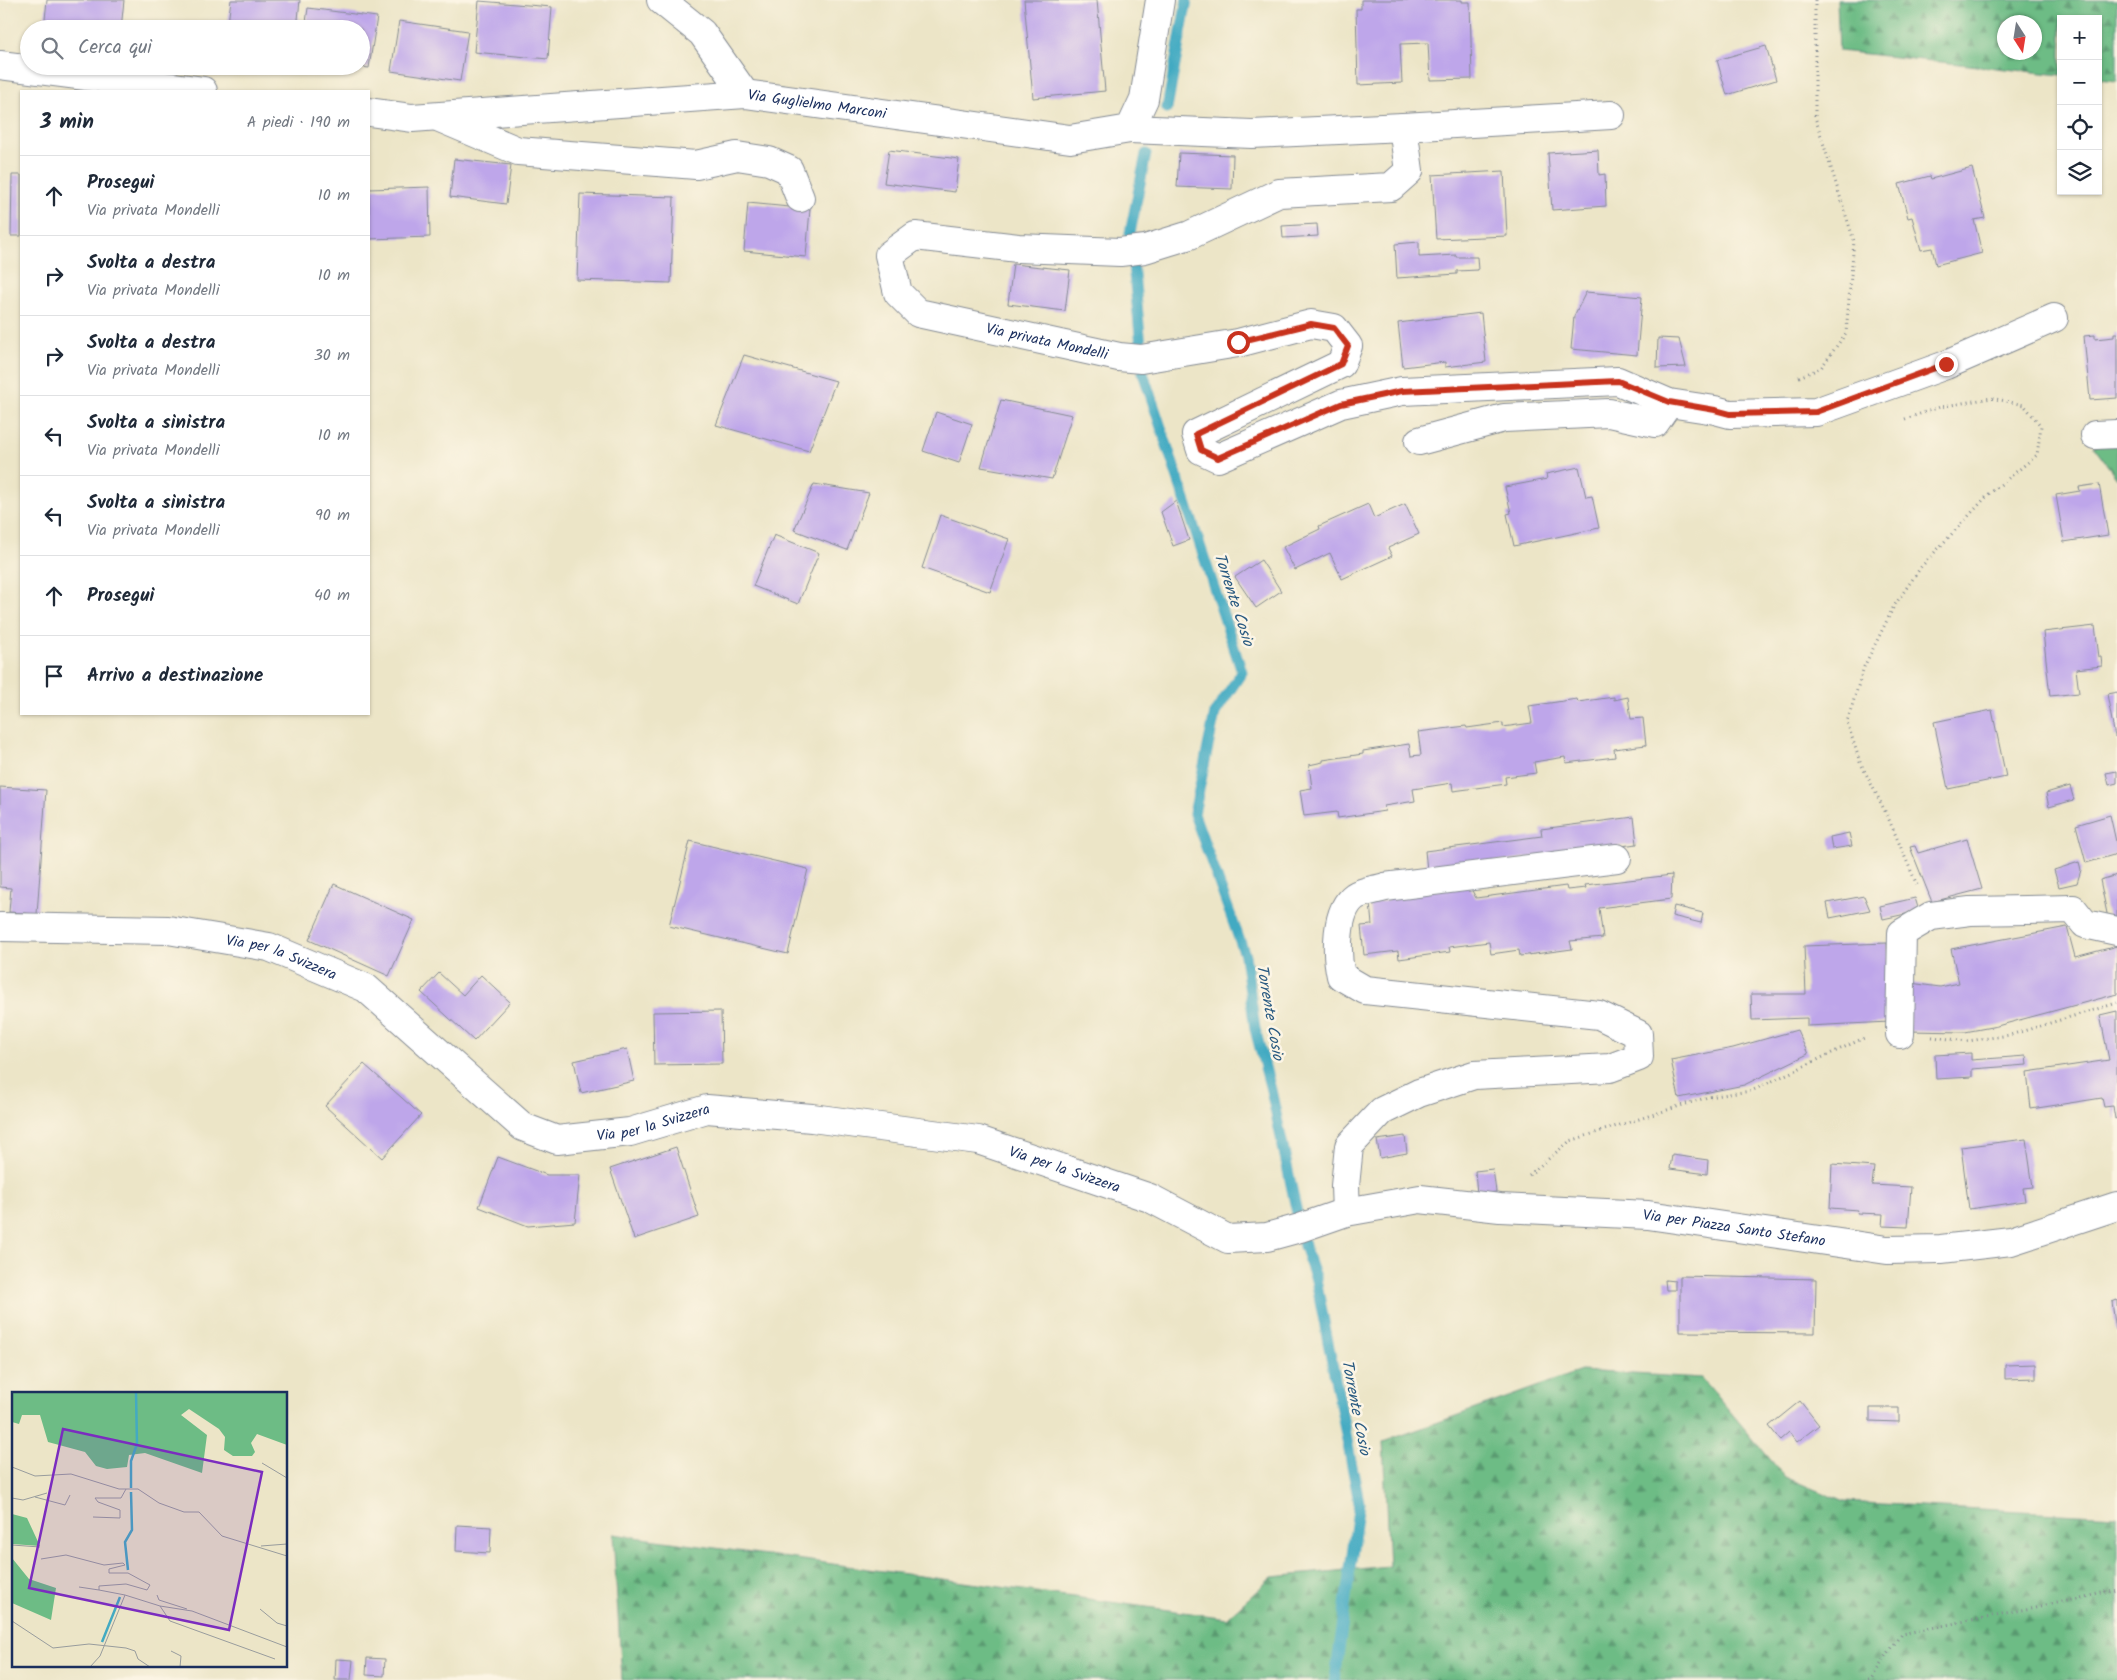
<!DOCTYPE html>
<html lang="it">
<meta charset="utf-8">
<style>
body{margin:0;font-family:Kalam,sans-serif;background:#f6f6f7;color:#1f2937}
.controls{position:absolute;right:15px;top:15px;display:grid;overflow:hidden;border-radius:0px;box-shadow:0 1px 4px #0004}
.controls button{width:45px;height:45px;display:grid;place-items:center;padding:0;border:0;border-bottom:1px solid #e0e1e3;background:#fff;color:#1f2937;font:25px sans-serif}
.compass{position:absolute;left:1997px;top:15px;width:45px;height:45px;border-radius:50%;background:#fff;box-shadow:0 1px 4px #0004;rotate:168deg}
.stop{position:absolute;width:15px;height:15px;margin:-11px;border:4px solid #c8321e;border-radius:50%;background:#fff}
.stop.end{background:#c8321e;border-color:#fff;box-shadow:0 1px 5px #0008}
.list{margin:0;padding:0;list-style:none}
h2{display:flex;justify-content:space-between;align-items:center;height:65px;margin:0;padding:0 20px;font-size:21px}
h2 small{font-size:16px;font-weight:400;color:#747a83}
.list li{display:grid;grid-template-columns:32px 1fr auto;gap:15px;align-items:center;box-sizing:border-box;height:80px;padding:0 20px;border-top:1px solid #e0e1e3}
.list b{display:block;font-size:19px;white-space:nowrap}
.list p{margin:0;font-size:16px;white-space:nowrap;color:#747a83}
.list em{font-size:16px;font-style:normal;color:#747a83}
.icon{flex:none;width:28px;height:28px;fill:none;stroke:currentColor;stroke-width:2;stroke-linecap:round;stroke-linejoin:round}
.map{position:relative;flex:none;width:2117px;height:1680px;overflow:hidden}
.search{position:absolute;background:#fff;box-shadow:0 1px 4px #0004;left:20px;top:20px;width:350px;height:55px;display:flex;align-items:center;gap:12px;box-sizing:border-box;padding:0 18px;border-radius:28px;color:#747a83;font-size:19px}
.panel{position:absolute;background:#fff;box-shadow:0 1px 4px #0004;left:20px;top:90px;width:350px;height:625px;border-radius:0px}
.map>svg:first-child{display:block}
</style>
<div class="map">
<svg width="2117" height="1680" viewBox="0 0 2117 1680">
<defs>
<pattern id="forest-firs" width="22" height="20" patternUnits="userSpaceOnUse" patternTransform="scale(1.25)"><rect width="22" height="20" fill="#6dbc85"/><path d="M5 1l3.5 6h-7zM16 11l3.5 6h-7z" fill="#599970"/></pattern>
</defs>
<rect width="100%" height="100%" fill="#fcf5e5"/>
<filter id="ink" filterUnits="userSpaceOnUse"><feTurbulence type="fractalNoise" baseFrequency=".02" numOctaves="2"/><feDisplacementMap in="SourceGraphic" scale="10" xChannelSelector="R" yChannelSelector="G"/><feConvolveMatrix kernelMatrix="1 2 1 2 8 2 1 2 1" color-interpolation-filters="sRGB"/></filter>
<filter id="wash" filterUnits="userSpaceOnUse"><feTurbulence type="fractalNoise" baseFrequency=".0096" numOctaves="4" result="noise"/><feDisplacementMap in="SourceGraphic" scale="20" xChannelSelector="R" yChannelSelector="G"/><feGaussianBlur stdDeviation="1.12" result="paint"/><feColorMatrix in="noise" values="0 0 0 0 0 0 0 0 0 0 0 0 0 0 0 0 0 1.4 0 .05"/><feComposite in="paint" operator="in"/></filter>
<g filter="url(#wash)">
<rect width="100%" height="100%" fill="#ece5c7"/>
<!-- forest -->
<path fill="url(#forest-firs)" stroke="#447672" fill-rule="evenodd" d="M 1837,0 L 2117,0 L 2117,81 L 2098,79 L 2098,19 L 2061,19 L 2061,75 L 1839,51 ZM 2004,22 L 2034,22 L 2034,52 L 2004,52 Z
M 2117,443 L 2117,478 L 2093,446 Z
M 1581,1371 L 1702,1378 L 1785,1477 L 1844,1502 L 2117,1516 L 2117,1680 L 622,1680 L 613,1534 L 1227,1618 L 1272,1577 L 1389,1566 L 1383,1442 Z"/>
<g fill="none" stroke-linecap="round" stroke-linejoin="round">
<!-- stream -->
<path stroke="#43aac2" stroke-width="11" d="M 1167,108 L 1187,0
M 1141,345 L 1130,233 L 1146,154
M 1143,373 L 1242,672 L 1215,713 L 1194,814 L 1245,955 L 1255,1029 L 1271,1090 L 1304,1246 L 1316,1280 L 1359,1502 L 1335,1680"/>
</g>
<g id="blocks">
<!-- building -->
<path fill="#bea6ea" d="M 47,0 L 124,0 L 121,29 L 44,29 Z
M 231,0 L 300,0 L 297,29 L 270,29 L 228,23 Z
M 1024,0 L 1097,0 L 1105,91 L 1033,98 Z
M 1361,0 L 1462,0 L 1462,2 L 1470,2 L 1472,79 L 1430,80 L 1428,43 L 1400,44 L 1402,83 L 1358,85 L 1356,9 L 1361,9 Z
M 479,1 L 552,7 L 548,59 L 474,52 Z
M 308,8 L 377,17 L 369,68 L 361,67 L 361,29 L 305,29 Z
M 399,21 L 468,31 L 460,81 L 391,71 Z
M 1766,46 L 1776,80 L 1727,95 L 1717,60 Z
M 889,150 L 959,159 L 955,192 L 884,183 Z
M 1598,150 L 1599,175 L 1605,174 L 1606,206 L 1552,210 L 1548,153 Z
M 1179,153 L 1233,155 L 1232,189 L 1177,187 Z
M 454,159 L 511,165 L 506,204 L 450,197 Z
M 1972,168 L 1985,218 L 1974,220 L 1982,253 L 1936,265 L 1932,248 L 1921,250 L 1912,217 L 1908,218 L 1899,184 L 1930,176 L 1931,179 Z
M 1504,171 L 1507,236 L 1436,239 L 1432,175 Z
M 12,175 L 21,175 L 21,236 L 11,236 Z
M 429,187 L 430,237 L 369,239 L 369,189 Z
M 580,194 L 674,197 L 671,283 L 577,280 Z
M 748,203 L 810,209 L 806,257 L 744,251 Z
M 1317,224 L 1318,236 L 1283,238 L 1282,226 Z
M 1419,242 L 1419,257 L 1456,255 L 1456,257 L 1477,257 L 1478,270 L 1457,271 L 1457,274 L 1397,278 L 1395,244 Z
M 1013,264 L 1070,270 L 1065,311 L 1008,304 Z
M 1586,292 L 1642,297 L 1637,355 L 1571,349 L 1574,316 Z
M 1481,313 L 1486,362 L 1445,367 L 1445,362 L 1403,367 L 1398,323 Z
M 2114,333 L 2117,333 L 2117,398 L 2090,400 L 2084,336 L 2095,335 L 2095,339 L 2114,337 Z
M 1658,338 L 1679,339 L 1686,367 L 1657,368 Z
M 744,355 L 836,381 L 809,451 L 716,425 Z
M 1001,400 L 1072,415 L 1052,479 L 981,467 Z
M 936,412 L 972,424 L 959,463 L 923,451 Z
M 1579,467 L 1586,497 L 1592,496 L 1599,528 L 1514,546 L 1507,514 L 1511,513 L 1505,487 L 1547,479 L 1546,474 Z
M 814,484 L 869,493 L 847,550 L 794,530 Z
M 2099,484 L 2108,535 L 2064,542 L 2056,495 L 2080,491 L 2079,487 Z
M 1176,501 L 1189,540 L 1173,546 L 1161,512 Z
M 1368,504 L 1374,518 L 1405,504 L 1419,534 L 1388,548 L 1392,556 L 1342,579 L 1330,553 L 1295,570 L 1283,547 L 1320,529 L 1319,526 Z
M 940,515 L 1009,539 L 990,592 L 922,568 Z
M 774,535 L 819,553 L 798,604 L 753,586 Z
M 1261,560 L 1281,591 L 1256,608 L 1235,577 Z
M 2095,626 L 2099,657 L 2101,657 L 2102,666 L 2076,669 L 2079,693 L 2050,696 L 2043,632 Z
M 2117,692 L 2117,736 L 2115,737 L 2107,694 Z
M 1614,697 L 1614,700 L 1628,697 L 1631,719 L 1643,718 L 1646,745 L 1614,749 L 1615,757 L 1566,763 L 1565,757 L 1534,762 L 1536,773 L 1505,777 L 1506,784 L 1453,791 L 1452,783 L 1413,789 L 1415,801 L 1384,806 L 1385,811 L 1338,818 L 1337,812 L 1304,816 L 1300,790 L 1312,788 L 1309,765 L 1323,762 L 1323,760 L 1363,754 L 1363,751 L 1409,744 L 1411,756 L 1421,755 L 1418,732 L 1466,726 L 1467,728 L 1503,723 L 1503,727 L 1532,723 L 1529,706 L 1577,699 L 1578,702 Z
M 1992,710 L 2006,777 L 1948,789 L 1934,722 Z
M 2117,771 L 2117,783 L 2109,785 L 2106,773 Z
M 2070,786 L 2074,800 L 2049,807 L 2046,793 Z
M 0,787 L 46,790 L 37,914 L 9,912 L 11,888 L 0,887 Z
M 2110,815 L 2117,846 L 2117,854 L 2086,863 L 2076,825 Z
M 1634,817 L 1637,844 L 1427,870 L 1425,851 L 1542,836 L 1541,829 Z
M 1849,833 L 1852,846 L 1832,849 L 1830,837 Z
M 1967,839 L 1982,889 L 1932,902 L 1910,847 L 1915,846 L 1918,853 Z
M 690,841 L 808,869 L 788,954 L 669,926 Z
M 2079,862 L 2081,870 L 2077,883 L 2059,887 L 2054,870 Z
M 1672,875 L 1671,899 L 1599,908 L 1603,938 L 1570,941 L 1572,949 L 1520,956 L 1519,950 L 1491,954 L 1489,942 L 1449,947 L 1450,952 L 1399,959 L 1398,951 L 1364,955 L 1361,926 L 1372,925 L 1370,903 L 1387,901 L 1387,897 L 1469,885 L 1476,898 L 1566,886 L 1567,890 L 1586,888 L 1585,885 Z
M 2117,875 L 2117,923 L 2109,923 L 2100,880 Z
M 334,884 L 414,920 L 389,976 L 309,940 Z
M 1864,896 L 1870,910 L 1830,918 L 1827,903 Z
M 1915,898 L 1919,911 L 1883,919 L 1880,906 Z
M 1674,906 L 1703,913 L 1701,923 L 1672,916 Z
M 2067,927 L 2075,957 L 2117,946 L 2117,994 L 1997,1026 L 1965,1032 L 1909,1031 L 1910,983 L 1940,987 L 1959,983 L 1951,949 Z
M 1887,943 L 1890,1022 L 1807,1026 L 1807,1018 L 1752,1020 L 1751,994 L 1806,994 L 1804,946 Z
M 439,973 L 463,995 L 481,975 L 510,1002 L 474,1041 L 421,992 Z
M 721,1011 L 722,1064 L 654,1065 L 653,1012 Z
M 2117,1011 L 2117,1118 L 2115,1119 L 2113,1106 L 2104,1107 L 2102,1098 L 2031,1109 L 2027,1072 L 2109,1060 L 2100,1015 Z
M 1797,1030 L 1808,1054 L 1744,1085 L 1679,1098 L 1671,1060 L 1733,1048 Z
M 627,1049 L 634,1081 L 581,1093 L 574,1061 Z
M 1971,1053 L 1971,1060 L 2026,1056 L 2027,1065 L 1972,1069 L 1972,1077 L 1936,1079 L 1935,1055 Z
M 364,1064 L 421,1115 L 382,1158 L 325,1106 Z
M 1405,1136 L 1407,1153 L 1380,1158 L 1377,1140 Z
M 2026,1139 L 2033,1187 L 2023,1188 L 2025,1201 L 1969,1209 L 1961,1147 Z
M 676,1147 L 699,1217 L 634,1239 L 610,1169 Z
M 1672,1155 L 1708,1160 L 1707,1174 L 1670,1169 Z
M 498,1157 L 547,1175 L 580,1175 L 575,1222 L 528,1226 L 479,1207 Z
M 1832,1164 L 1874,1167 L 1872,1185 L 1911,1187 L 1908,1227 L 1882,1226 L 1883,1214 L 1857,1213 L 1858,1210 L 1830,1208 Z
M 1493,1169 L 1496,1192 L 1477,1194 L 1475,1171 Z
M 1680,1276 L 1816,1279 L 1815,1333 L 1680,1332 Z
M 1665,1280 L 1675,1281 L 1675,1290 L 1666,1290 Z
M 2117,1300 L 2117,1330 L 2116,1330 L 2112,1302 Z
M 2036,1364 L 2036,1378 L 2005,1379 L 2005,1365 Z
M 1800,1401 L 1819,1425 L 1797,1442 L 1789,1432 L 1780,1440 L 1769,1426 Z
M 1870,1408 L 1899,1408 L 1899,1422 L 1870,1421 Z
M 457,1525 L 491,1527 L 490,1553 L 456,1551 Z
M 367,1658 L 385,1659 L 384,1676 L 366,1675 Z
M 336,1659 L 353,1660 L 351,1680 L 335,1680 Z"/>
</g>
</g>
<g filter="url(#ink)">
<use href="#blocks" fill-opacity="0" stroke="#848a92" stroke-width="1"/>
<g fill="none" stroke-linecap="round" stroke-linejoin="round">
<defs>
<g id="minor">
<path d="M 661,0 L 702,33 L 745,94"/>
<path d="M 0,65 L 203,91"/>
<path id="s1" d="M 369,112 L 412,118 L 745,94 L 1070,139 L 1130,129 L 1144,99 L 1160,0"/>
<path d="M 440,118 L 518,151 L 696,165 L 737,156 L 769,161 L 789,170 L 800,198"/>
<path d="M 1403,127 L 1611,115"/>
<path id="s2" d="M 1130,129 L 1252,134 L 1403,127 L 1409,171 L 1391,187 L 1279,193 L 1190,235 L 1145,249 L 1120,252 L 1018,248 L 915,236 L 889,255 L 898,293 L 918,313 L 1119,357 L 1141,359 L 1238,343 L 1311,324 L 1334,328 L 1348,346 L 1341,364 L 1196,434 L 1201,450 L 1218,458 L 1341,404 L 1402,391 L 1618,381 L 1669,403 L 1715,410 L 1730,414 L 1816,412 L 1946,365 L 2054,318"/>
<path d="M 2095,435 L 2117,434"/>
<path d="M 1419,441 L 1504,418 L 1609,413 L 1655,423 L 1669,403"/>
<path id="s3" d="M 0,927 L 168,930 L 269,947 L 366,988 L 523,1127 L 557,1140 L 630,1132 L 707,1109 L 812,1118 L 978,1140 L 1150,1198 L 1228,1239 L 1267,1237 L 1300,1228 L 1346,1212 L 1420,1199 L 1500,1208 L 1648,1215 L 1887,1250 L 1941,1249 L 2011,1241 L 2117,1206"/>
<path d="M 1900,1034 L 1902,933 L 1931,916 L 1970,911 L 2073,909 L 2085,924 L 2117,931"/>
<path d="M 1346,1212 L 1345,1186 L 1349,1146 L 1382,1111 L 1419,1093 L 1474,1075 L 1610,1068 L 1639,1057 L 1638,1034 L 1599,1015 L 1365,990 L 1341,976 C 1336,954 1335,910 1355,896 C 1363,891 1376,890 1385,887 L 1617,858"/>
</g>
</defs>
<!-- minor casing -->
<use href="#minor" stroke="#848a92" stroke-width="30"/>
<!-- path -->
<path stroke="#848a92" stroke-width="3" stroke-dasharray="1 4" stroke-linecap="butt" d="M 1799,377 L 1821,368 L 1846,333 L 1854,241 L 1815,117 L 1815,0
M 1905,419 L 1940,407 L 1991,398 L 2024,405 L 2041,426 L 2037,455 L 1989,494 L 1921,567 L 1894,606 L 1864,667 L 1847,722 L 1860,762 L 1887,815 L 1917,885
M 1932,1037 L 1968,1041 L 2010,1035 L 2117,1003
M 1529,1175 L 1570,1141 L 1708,1097 L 1751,1091 L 1866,1037
M 1868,1680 L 1871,1679 L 1901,1634 L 2076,1599 L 2117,1589"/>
<!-- minor -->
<use href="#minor" stroke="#fff" stroke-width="28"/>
</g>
</g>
<g fill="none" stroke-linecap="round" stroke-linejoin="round" filter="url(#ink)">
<!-- route -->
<path stroke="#c8321e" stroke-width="6" d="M 1238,342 L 1311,324 L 1334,328 L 1348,346 L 1341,364 L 1196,434 L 1201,450 L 1218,458 L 1341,404 L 1402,391 L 1618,381 L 1669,402 L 1715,410 L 1730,414 L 1816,412 L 1946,364"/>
</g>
<g text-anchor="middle" stroke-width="5" stroke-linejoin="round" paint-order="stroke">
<!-- street labels -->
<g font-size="15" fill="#1b2f5e" stroke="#fcf5e5">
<text dy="5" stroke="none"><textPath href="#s1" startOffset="450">Via Guglielmo Marconi</textPath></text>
<text dy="5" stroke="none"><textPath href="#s2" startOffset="1062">Via privata Mondelli</textPath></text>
<text dy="5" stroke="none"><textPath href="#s3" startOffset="285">Via per la Svizzera</textPath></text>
<text dy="5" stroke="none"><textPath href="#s3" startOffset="720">Via per la Svizzera</textPath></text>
<text dy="5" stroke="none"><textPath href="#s3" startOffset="1140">Via per la Svizzera</textPath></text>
<text dy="5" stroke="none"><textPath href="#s3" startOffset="1831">Via per Piazza Santo Stefano</textPath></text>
</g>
<!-- water labels -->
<g font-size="16" font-style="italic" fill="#295a81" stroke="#fcf5e5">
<text transform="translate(1235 599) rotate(72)" y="6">Torrente Cosio</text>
<text transform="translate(1271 1012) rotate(80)" y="6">Torrente Cosio</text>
<text transform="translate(1357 1407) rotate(79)" y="6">Torrente Cosio</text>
</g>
</g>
<!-- overview -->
<g transform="translate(12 1392)">
<rect width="275" height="275" fill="#ece5c7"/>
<path d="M 0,0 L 275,0 L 275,53 L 245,42 L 239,51 L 243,60 L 240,64 L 221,64 L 212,58 L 213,45 L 207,37 L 177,17 L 169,23 L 195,43 L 190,81 L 133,61 L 117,63 L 115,75 L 95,77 L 84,74 L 73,60 L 36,50 L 28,23 L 10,23 L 7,32 L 0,30 ZM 0,122 L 15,126 L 28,154 L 0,152 ZM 0,166 L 17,187 L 44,196 L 39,228 L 0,211 Z" fill="#6dbc85"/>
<path fill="none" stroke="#43aac2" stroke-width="2.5" d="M 119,96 L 119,69 L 125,52 L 124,0M 116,178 L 113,150 L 120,138 L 119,100M 90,250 L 108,205"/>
<path fill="none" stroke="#989c9d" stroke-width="1" d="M 250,71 L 275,86M 0,75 L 23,84 L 59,82 L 107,97 L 126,97 L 147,111 L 172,120 L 187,120 L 210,144 L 275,164M 23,105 L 53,113 L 58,103M 0,106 L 11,108 L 35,101M 81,125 L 108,126 L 108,118 L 86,110 L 83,106 L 109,106 L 114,97M 0,153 L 28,155M 249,154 L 275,152M 29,167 L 54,163 L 92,173 L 111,171 L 113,173 L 97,177 L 97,181 L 116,181 L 138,193 L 135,198 L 114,192 L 87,194 L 87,198 L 113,203M 67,195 L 87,198M 145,203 L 147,208 L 175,217M 148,214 L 158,229 L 263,267M 248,217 L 265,231 L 275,234M 0,229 L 41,256 L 77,252 L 114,256 L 123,259 L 126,267 L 138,275M 159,259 L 169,264 L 168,275M 78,275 L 88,264 L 113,203 L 148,214 L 180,219 L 275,255"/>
<path fill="#7b2cbf" fill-opacity="0.15" stroke="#7b2cbf" stroke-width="2.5" d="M 51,37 L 250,80 L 217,238 L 17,196 Z"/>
<rect width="275" height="275" fill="none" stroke="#1b2f5e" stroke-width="2.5"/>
</g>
</svg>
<div class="controls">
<button>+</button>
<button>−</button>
<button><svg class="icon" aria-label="locate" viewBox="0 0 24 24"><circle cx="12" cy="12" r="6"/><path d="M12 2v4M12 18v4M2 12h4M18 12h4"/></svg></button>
<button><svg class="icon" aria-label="layers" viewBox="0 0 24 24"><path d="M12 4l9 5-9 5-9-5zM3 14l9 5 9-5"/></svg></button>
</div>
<svg class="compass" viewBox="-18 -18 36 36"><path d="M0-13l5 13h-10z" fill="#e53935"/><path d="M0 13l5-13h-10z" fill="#747a83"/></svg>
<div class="stop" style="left:1238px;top:342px"></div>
<div class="stop end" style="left:1946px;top:364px"></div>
<div class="search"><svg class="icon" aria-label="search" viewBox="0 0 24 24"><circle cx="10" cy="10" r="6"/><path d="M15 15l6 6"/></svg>Cerca qui</div>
<section class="panel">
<h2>3 min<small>A piedi · 190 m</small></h2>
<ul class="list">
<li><svg class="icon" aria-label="ahead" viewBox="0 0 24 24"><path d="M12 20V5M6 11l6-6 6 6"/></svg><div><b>Prosegui</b><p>Via privata Mondelli</p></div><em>10 m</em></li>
<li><svg class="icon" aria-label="right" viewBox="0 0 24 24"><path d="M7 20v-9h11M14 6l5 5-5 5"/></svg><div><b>Svolta a destra</b><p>Via privata Mondelli</p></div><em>10 m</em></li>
<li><svg class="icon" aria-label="right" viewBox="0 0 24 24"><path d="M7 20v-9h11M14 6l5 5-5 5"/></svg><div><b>Svolta a destra</b><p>Via privata Mondelli</p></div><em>30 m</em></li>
<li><svg class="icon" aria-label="left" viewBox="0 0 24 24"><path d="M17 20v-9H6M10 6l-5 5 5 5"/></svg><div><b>Svolta a sinistra</b><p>Via privata Mondelli</p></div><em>10 m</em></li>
<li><svg class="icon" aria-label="left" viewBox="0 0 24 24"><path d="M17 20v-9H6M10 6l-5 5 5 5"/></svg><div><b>Svolta a sinistra</b><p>Via privata Mondelli</p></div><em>90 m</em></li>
<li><svg class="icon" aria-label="ahead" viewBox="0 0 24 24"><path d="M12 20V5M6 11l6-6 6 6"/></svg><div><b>Prosegui</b></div><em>40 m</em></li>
<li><svg class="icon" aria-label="arrive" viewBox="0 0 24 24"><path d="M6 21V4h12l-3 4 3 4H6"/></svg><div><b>Arrivo a destinazione</b></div></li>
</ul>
</section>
</div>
